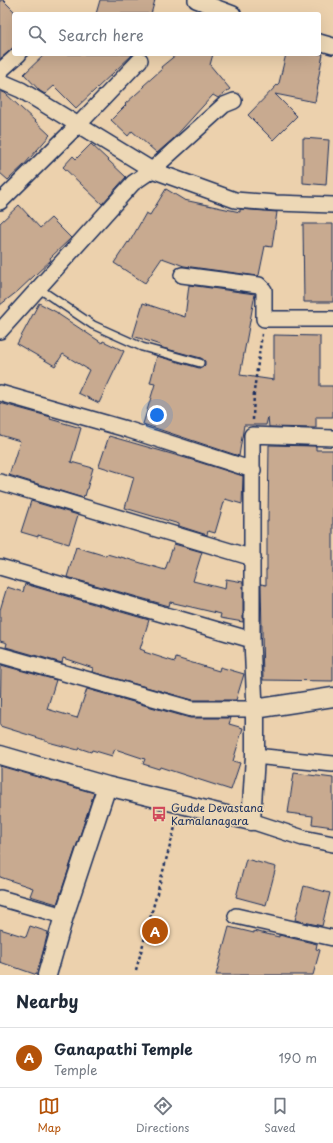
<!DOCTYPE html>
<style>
body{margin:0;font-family:"Playpen Sans",sans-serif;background:#f2f2f3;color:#1f2937}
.you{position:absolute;left:157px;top:415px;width:14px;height:14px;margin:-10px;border:3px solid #fff;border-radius:50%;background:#1a73e8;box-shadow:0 0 0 6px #1a73e833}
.badge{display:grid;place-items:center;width:26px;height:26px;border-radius:50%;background:#b45309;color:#fff;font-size:13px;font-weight:700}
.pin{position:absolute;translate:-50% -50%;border:2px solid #fff;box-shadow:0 1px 4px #0006}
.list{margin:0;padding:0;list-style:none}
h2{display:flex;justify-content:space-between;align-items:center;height:52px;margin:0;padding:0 16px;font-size:17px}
h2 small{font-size:13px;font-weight:400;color:#747a83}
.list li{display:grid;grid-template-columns:26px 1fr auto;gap:12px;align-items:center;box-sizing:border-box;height:60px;padding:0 16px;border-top:1px solid #e0e1e3}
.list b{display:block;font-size:15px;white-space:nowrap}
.list p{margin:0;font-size:13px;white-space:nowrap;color:#747a83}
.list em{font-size:13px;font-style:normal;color:#747a83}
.icon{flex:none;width:22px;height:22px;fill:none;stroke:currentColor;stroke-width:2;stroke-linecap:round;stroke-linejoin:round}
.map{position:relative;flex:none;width:333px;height:975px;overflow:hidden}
.search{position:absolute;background:#fff;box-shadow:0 4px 16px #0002;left:12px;right:12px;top:12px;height:44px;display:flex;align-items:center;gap:10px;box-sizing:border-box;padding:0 14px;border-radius:4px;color:#747a83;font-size:15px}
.sheet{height:112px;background:#fff}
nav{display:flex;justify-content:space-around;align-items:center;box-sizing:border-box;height:56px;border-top:1px solid #e0e1e3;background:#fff;font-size:11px;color:#747a83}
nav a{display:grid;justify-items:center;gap:2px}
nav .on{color:#b45309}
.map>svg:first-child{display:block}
</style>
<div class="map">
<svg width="333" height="975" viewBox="0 0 333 975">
<rect width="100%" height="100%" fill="#ecd1ad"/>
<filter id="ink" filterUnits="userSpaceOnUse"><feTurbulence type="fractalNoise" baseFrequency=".025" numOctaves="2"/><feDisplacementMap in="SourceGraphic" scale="8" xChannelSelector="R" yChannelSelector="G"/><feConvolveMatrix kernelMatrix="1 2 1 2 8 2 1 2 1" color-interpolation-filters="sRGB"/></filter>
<g filter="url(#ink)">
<!-- building -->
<path fill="#c8aa90" stroke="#1b2f5e" d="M 0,0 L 3,0 L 14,11 L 14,47 L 0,59 Z
M 100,0 L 155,0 L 151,14 L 96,14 Z
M 45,54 L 133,54 L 76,108 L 54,86 L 45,94 L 40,91 L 24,74 Z
M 177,54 L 213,54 L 210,65 L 230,89 L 218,98 L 213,95 L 173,139 L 157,153 L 132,131 L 128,136 L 111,120 L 126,105 L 125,104 L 144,87 L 143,86 L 162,69 L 161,67 Z
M 286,54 L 323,54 L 318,80 L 319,80 L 315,102 L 275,94 L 297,116 L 273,140 L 248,115 L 279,83 Z
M 0,91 L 5,93 L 50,135 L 24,165 L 8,180 L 0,173 Z
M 303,138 L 329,140 L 326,185 L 303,183 Z
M 91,144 L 126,177 L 102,204 L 63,167 L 73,156 L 76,159 Z
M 166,189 L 184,200 L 240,212 L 240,209 L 277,212 L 272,247 L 265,246 L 259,275 L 258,276 L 184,266 L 162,258 L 145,283 L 114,263 L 128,242 L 129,243 L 146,213 L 150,215 Z
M 19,205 L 40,228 L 51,218 L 71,238 L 50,258 L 51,260 L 18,291 L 0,305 L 0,223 Z
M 303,224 L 333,224 L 333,302 L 304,302 Z
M 189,285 L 255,294 L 240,375 L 274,380 L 274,335 L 320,336 L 320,386 L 333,386 L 333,417 L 316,417 L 316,428 L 269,427 L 268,417 L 266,425 L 244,425 L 239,456 L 143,424 L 155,384 L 150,383 L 157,356 L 199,368 L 202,368 L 205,365 L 205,361 L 201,358 L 159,347 L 160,345 L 133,336 L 143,303 L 185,317 Z
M 39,303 L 58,313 L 58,314 L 102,343 L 103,341 L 124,351 L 99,403 L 78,393 L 89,370 L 63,354 L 55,366 L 17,344 Z
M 0,403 L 51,417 L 50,419 L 81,428 L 71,462 L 93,468 L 85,496 L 84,495 L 83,498 L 9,475 L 20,441 L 0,435 Z
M 109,436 L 189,459 L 243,476 L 242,504 L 225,499 L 215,533 L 208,531 L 207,535 L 179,526 L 179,524 L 125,508 L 134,477 L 99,466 Z
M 269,445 L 316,446 L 316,450 L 333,450 L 333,681 L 263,680 L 261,584 L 266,585 L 266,570 L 267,570 L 267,521 L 268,521 Z
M 31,501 L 78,515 L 69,544 L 38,535 L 38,537 L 21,532 Z
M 174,544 L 202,552 L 193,581 L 225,589 L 226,579 L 243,582 L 243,622 L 220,618 L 221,614 L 170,602 L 169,606 L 67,577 L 76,547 L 106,556 L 107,554 L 121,558 L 121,557 L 165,570 Z
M 25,584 L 149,620 L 140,649 L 145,651 L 144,652 L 175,662 L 176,658 L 219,671 L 220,667 L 244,674 L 236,700 L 193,700 L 92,672 L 93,668 L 63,658 L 62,663 L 6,647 L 7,643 L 0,641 L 0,610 L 7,587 L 23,592 Z
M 1,665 L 56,680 L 47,709 L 77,718 L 87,689 L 190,718 L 231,718 L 229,724 L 243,728 L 233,761 L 240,763 L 231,790 L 160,767 L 159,769 L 143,764 L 145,759 L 115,749 L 112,756 L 92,750 L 91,752 L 79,748 L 78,750 L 48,742 L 48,741 L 0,726 Z
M 0,766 L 94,793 L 57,904 L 30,896 L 33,888 L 0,877 Z
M 294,773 L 333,778 L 333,827 L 312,824 L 313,816 L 288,813 Z
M 246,859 L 276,867 L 266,905 L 236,897 Z
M 304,886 L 330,893 L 322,926 L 295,920 Z
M 30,926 L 48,932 L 37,975 L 0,962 L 0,929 L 26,937 Z
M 229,927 L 254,933 L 254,931 L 279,937 L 279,935 L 317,944 L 316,949 L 320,950 L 313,975 L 216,975 Z"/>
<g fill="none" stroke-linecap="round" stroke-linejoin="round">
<defs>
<path id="service" d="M 38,288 L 93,325 L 142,347 L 200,363"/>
<path id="minor" d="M 196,0 L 233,14
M 319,42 L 333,46
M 0,71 L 19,54
M 0,81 L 21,90 L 152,170 L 235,200 L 276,203 L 333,205
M 0,202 L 78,125 L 140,60
M 182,275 L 259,285 L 264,290 L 264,319 L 333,319
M 0,331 L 133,183 L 152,170 L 224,105 L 234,101
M 0,393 L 126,429 L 253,470
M 0,482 L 253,558
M 0,567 L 252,640
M 0,655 L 192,709 L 255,709 L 252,640 L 252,435 L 333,438
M 255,756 L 333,764
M 251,821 L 303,838 L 333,844
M 0,898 L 64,916
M 236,916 L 333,938"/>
<path id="tertiary" d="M 0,755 L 107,786 L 251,821 L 255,756 L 255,709 L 333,697
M 47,975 L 64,916 L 107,786"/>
</defs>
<!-- service casing -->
<use href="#service" stroke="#1b2f5e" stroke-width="10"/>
<!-- minor casing -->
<use href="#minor" stroke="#1b2f5e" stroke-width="18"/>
<!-- tertiary casing -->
<use href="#tertiary" stroke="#1b2f5e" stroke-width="21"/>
<!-- path -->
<path stroke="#1b2f5e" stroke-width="2.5" stroke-dasharray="3 3" stroke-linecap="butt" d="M 253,420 L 254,391 L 262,334
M 136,970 L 177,820"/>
<!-- service -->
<use href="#service" stroke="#edd8b6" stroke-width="7"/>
<!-- minor -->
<use href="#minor" stroke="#edd8b6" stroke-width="15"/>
<!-- tertiary -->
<use href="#tertiary" stroke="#edd8b6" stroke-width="18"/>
</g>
</g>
<!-- icons -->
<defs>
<symbol id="bus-bare" viewBox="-9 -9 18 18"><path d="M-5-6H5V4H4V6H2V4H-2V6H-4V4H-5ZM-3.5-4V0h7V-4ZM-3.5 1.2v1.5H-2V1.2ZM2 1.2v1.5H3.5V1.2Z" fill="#d1495b" stroke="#edd8b6" stroke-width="2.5" paint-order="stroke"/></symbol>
</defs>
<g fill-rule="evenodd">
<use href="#bus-bare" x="148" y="803" width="22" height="22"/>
</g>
<g text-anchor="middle" stroke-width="3" stroke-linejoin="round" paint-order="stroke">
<!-- poi labels -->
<g font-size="11" fill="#1b2f5e" stroke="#edd8b6" text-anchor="start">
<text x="171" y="812">Gudde Devastana<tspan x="171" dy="13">Kamalanagara</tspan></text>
</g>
</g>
</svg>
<div class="you"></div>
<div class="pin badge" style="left:155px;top:931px">A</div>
<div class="search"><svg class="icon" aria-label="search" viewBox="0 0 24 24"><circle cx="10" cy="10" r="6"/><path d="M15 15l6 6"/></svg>Search here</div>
</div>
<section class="sheet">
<h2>Nearby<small></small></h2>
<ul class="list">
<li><span class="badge">A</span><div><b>Ganapathi Temple</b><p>Temple</p></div><em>190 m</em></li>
</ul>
</section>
<nav>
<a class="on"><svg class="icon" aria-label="map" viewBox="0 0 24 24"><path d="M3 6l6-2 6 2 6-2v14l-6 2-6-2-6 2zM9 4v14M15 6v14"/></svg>Map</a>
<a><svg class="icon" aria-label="directions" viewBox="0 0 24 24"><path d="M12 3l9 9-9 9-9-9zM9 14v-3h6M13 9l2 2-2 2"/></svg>Directions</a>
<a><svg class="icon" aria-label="saved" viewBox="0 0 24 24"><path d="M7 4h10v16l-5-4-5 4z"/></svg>Saved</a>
</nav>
